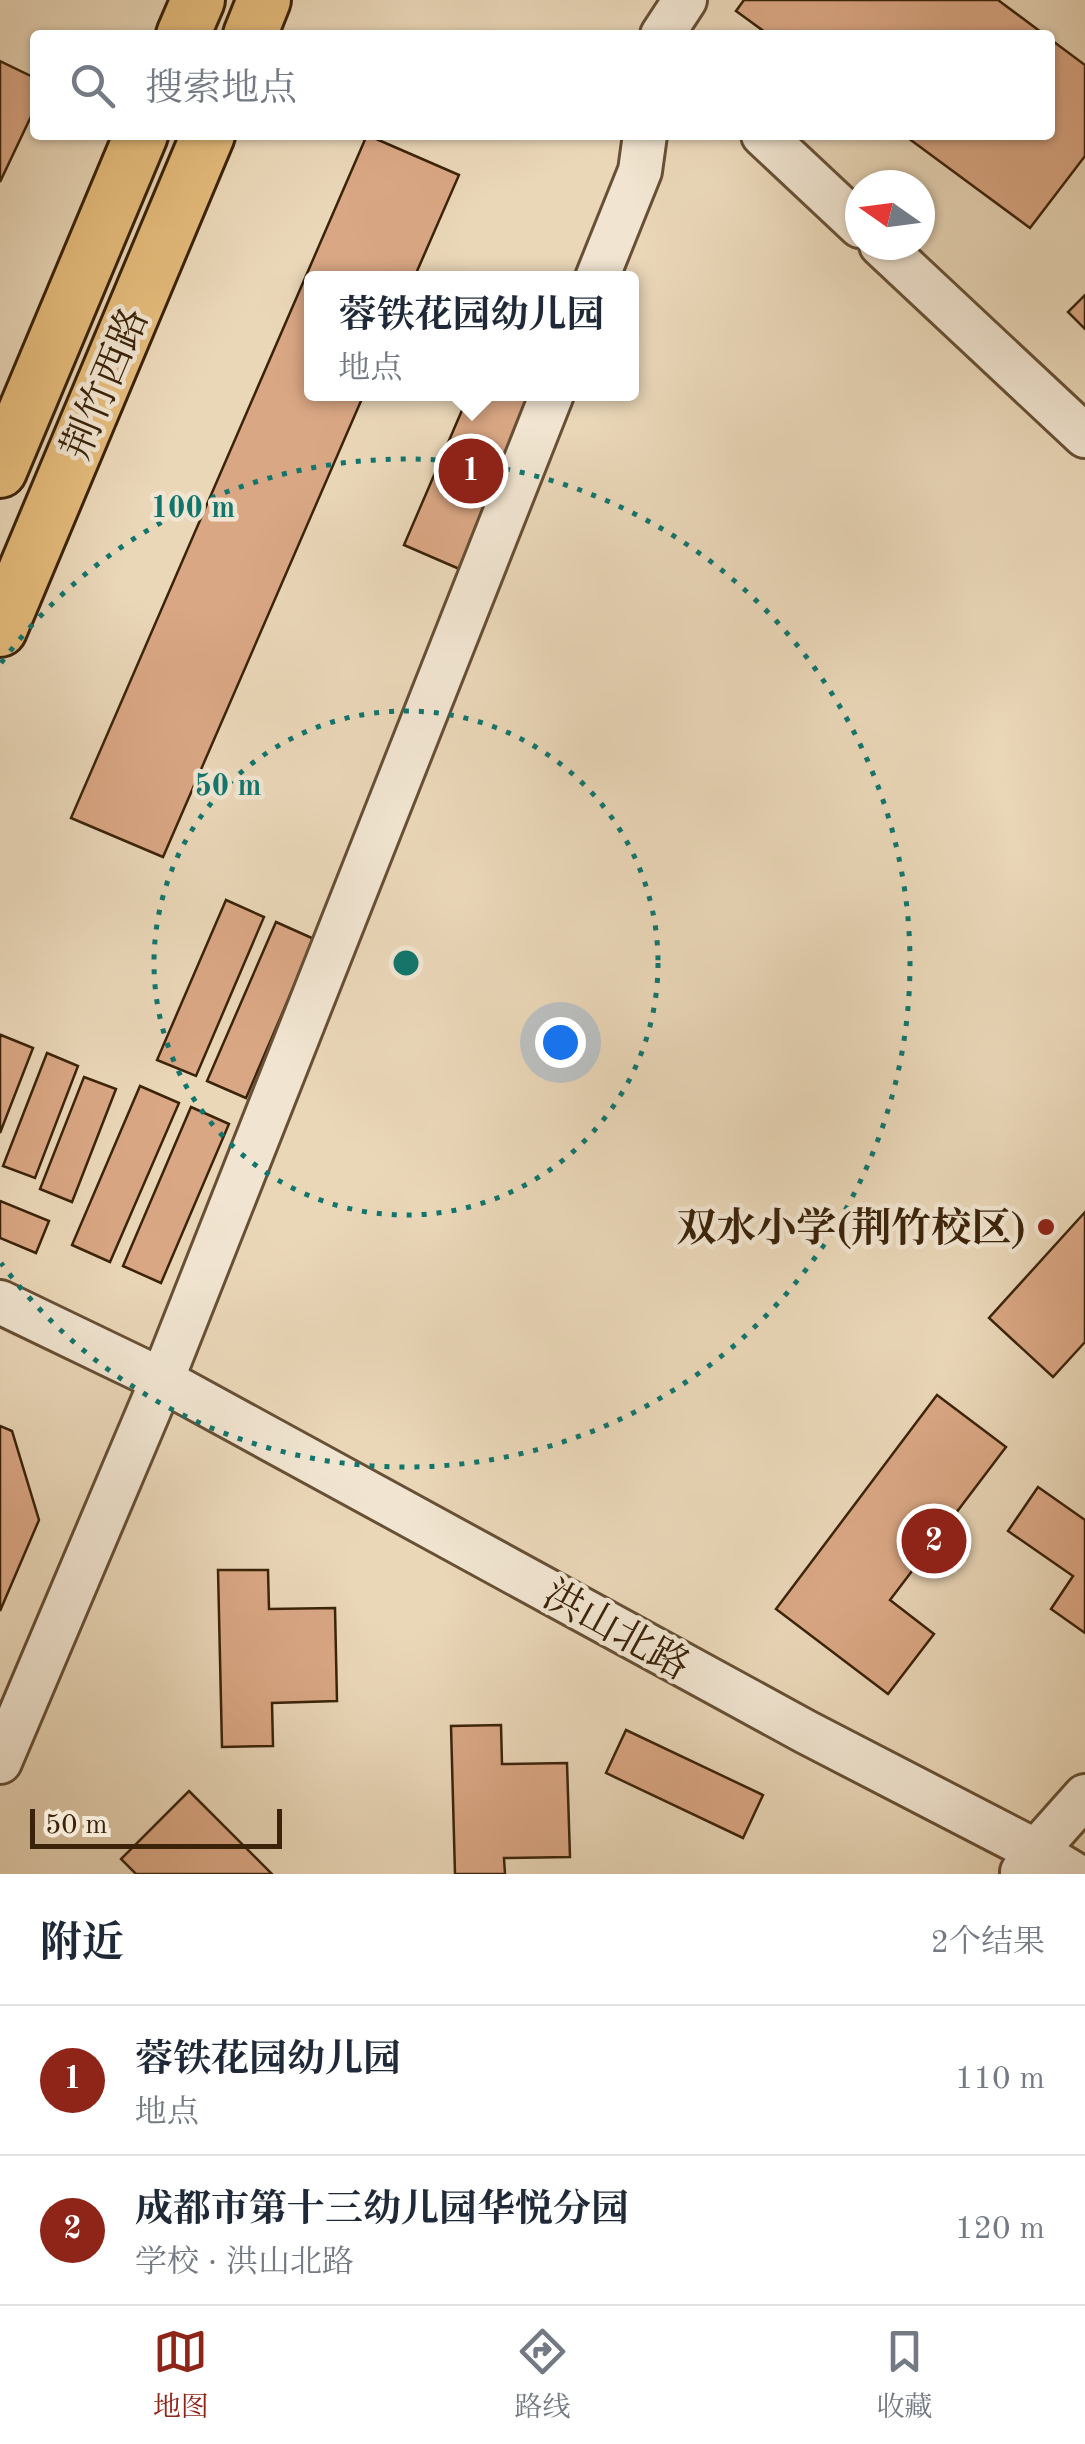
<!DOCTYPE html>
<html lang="zh">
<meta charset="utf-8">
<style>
body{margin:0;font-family:"Old Standard TT","Noto Serif SC",serif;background:#f6f6f7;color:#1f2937}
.compass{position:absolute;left:845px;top:170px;width:90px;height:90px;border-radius:50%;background:#fff;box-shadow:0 2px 8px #0004;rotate:284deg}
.scale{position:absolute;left:30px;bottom:25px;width:252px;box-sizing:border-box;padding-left:10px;border:5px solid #3b2309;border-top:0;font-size:28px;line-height:35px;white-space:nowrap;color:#3b2309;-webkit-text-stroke:8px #f1e5d1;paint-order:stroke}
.you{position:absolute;left:560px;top:1042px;width:35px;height:35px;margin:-25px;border:8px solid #fff;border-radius:50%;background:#1a73e8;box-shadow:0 0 0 15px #1a73e833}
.badge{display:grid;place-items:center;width:65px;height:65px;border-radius:50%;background:#8f2418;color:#fff;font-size:32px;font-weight:700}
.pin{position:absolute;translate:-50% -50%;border:5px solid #fff;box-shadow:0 2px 10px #0006}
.popup{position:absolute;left:304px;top:271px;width:335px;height:130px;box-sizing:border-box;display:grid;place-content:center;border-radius:10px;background:#fff;filter:drop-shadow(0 2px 8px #0005);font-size:32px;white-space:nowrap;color:#747a83}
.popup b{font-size:38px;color:#1f2937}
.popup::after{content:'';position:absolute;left:50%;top:100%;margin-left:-20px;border:20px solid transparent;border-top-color:#fff}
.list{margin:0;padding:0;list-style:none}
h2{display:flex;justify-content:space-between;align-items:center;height:130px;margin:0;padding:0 40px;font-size:42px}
h2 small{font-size:32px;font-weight:400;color:#747a83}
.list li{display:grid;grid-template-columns:65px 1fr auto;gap:30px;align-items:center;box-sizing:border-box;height:150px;padding:0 40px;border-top:2px solid #e0e1e3}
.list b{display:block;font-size:38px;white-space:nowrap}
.list p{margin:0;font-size:32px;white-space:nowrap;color:#747a83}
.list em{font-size:32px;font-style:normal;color:#747a83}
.icon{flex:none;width:55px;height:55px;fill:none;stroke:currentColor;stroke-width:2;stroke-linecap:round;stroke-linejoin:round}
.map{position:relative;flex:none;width:1085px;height:1874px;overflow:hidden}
.search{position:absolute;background:#fff;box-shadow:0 2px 8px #0004;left:30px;right:30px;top:30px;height:110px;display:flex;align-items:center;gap:25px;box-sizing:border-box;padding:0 35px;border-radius:10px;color:#747a83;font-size:38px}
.sheet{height:430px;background:#fff}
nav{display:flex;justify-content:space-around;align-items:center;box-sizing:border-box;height:140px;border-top:2px solid #e0e1e3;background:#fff;font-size:28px;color:#747a83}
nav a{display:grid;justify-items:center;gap:5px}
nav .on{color:#8f2418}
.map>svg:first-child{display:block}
</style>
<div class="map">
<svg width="1085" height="1874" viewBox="0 0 1085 1874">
<rect width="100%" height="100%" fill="#ead7b8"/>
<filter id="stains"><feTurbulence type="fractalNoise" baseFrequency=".002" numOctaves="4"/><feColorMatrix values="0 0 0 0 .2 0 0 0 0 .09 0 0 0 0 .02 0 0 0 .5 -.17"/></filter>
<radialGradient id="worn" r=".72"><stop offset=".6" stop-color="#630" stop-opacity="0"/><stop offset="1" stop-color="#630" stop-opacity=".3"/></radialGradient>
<!-- building -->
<path fill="#daa784" stroke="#3b2309" stroke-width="2.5" d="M 744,0 L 998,0 L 1045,35 L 769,35 L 736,11 Z
M 1050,39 L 1085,65 L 1085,156 L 1030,228 L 904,135 L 1050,135 Z
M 0,61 L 35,78 L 35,108 L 0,182 Z
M 367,135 L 459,175 L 414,278 L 311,278 L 311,394 L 364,394 L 163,857 L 71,818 Z
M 1085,295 L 1085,329 L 1068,312 Z
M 469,394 L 532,394 L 464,571 L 404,545 Z
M 226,900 L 264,917 L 196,1076 L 157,1060 Z
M 276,922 L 314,939 L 246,1098 L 207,1081 Z
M 1,1035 L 33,1048 L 0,1133 L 0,1038 Z
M 47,1053 L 78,1066 L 35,1178 L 3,1166 Z
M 84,1077 L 116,1089 L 72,1202 L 40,1189 Z
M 140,1086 L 179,1103 L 110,1262 L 72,1245 Z
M 191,1107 L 229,1124 L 161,1283 L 123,1266 Z
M 0,1201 L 49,1221 L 36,1253 L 0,1238 Z
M 1085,1212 L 1085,1342 L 1053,1377 L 989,1318 Z
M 937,1395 L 1006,1447 L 890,1600 L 934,1634 L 888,1694 L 776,1609 Z
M 0,1426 L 12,1431 L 39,1520 L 0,1611 Z
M 1038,1487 L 1085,1520 L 1085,1633 L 1051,1609 L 1073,1576 L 1008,1531 Z
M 218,1570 L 268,1570 L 269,1609 L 335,1608 L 337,1701 L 272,1703 L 273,1746 L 222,1747 Z
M 501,1725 L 502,1764 L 567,1763 L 570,1857 L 504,1858 L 505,1874 L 455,1874 L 451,1726 Z
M 626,1730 L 763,1795 L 743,1838 L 606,1773 Z
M 189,1791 L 272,1874 L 136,1874 L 121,1859 Z"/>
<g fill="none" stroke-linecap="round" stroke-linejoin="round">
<defs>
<path id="minor" d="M 662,35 L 685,0
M 763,135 L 860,226
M 881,245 L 1085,436
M 597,278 L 640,171 L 645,135
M 0,1302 L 162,1380 L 806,1732 L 1036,1851 L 1074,1874
M 0,1762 L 162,1380 L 552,394
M 1022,1872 L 1036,1851 L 1085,1796"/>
<path id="major" d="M 183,35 L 198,0
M 250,35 L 264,0
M 0,471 L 141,135
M 0,630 L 208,135"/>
</defs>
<!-- minor casing -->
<use href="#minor" stroke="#675035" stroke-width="48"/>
<!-- major casing -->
<use href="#major" stroke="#3b2309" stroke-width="58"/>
<!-- minor -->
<use href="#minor" stroke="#f1e5d1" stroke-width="42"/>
<!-- major -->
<use href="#major" stroke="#e5bc7c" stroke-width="52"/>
</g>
<!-- distance rings -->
<g fill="none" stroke="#0f766e" stroke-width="5" stroke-dasharray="5 10">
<circle cx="406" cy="963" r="252"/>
<path d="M1 663A504 504 0 1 1 1 1263"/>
</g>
<!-- markers -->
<circle fill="#8f2418" stroke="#f1e5d1" stroke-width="4" cx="1046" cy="1227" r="10"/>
<g text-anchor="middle" stroke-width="9" stroke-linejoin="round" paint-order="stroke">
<!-- street labels -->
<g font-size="40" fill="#3b2309" stroke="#f1e5d1">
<text transform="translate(104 383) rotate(-67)" y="14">荆竹西路</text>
<text transform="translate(617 1629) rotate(29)" y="14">洪山北路</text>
</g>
<!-- poi labels -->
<g font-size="40" font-weight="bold" fill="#3b2309" stroke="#f1e5d1" text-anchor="end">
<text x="1026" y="1241">双水小学(荆竹校区)</text>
</g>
</g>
<circle cx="406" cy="963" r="15" fill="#0f766e" stroke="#f1e5d1" stroke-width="5"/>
<g font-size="30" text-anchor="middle" font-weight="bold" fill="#0f766e" stroke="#f1e5d1" stroke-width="9" stroke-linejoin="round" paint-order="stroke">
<text x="193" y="517">100 m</text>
<text x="228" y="795">50 m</text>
</g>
<rect width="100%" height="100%" filter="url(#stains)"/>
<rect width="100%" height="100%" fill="url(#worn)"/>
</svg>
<svg class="compass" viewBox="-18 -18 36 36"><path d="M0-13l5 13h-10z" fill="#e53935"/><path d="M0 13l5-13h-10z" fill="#747a83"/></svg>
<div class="scale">50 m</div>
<div class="you"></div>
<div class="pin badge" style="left:471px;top:471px">1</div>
<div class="popup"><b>蓉铁花园幼儿园</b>地点</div>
<div class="pin badge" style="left:934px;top:1541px">2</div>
<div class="search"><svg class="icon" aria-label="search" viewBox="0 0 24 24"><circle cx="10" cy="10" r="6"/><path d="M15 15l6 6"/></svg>搜索地点</div>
</div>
<section class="sheet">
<h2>附近<small>2个结果</small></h2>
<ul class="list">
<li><span class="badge">1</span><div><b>蓉铁花园幼儿园</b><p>地点</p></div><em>110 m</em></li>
<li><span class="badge">2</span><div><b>成都市第十三幼儿园华悦分园</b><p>学校 · 洪山北路</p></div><em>120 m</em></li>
</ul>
</section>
<nav>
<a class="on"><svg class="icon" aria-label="map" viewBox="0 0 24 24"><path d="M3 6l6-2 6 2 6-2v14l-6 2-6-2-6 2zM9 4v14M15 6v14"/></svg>地图</a>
<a><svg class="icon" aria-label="directions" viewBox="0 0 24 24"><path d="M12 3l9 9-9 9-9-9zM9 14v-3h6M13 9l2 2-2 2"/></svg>路线</a>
<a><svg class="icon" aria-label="saved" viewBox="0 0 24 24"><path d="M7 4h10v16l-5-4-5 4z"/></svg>收藏</a>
</nav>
